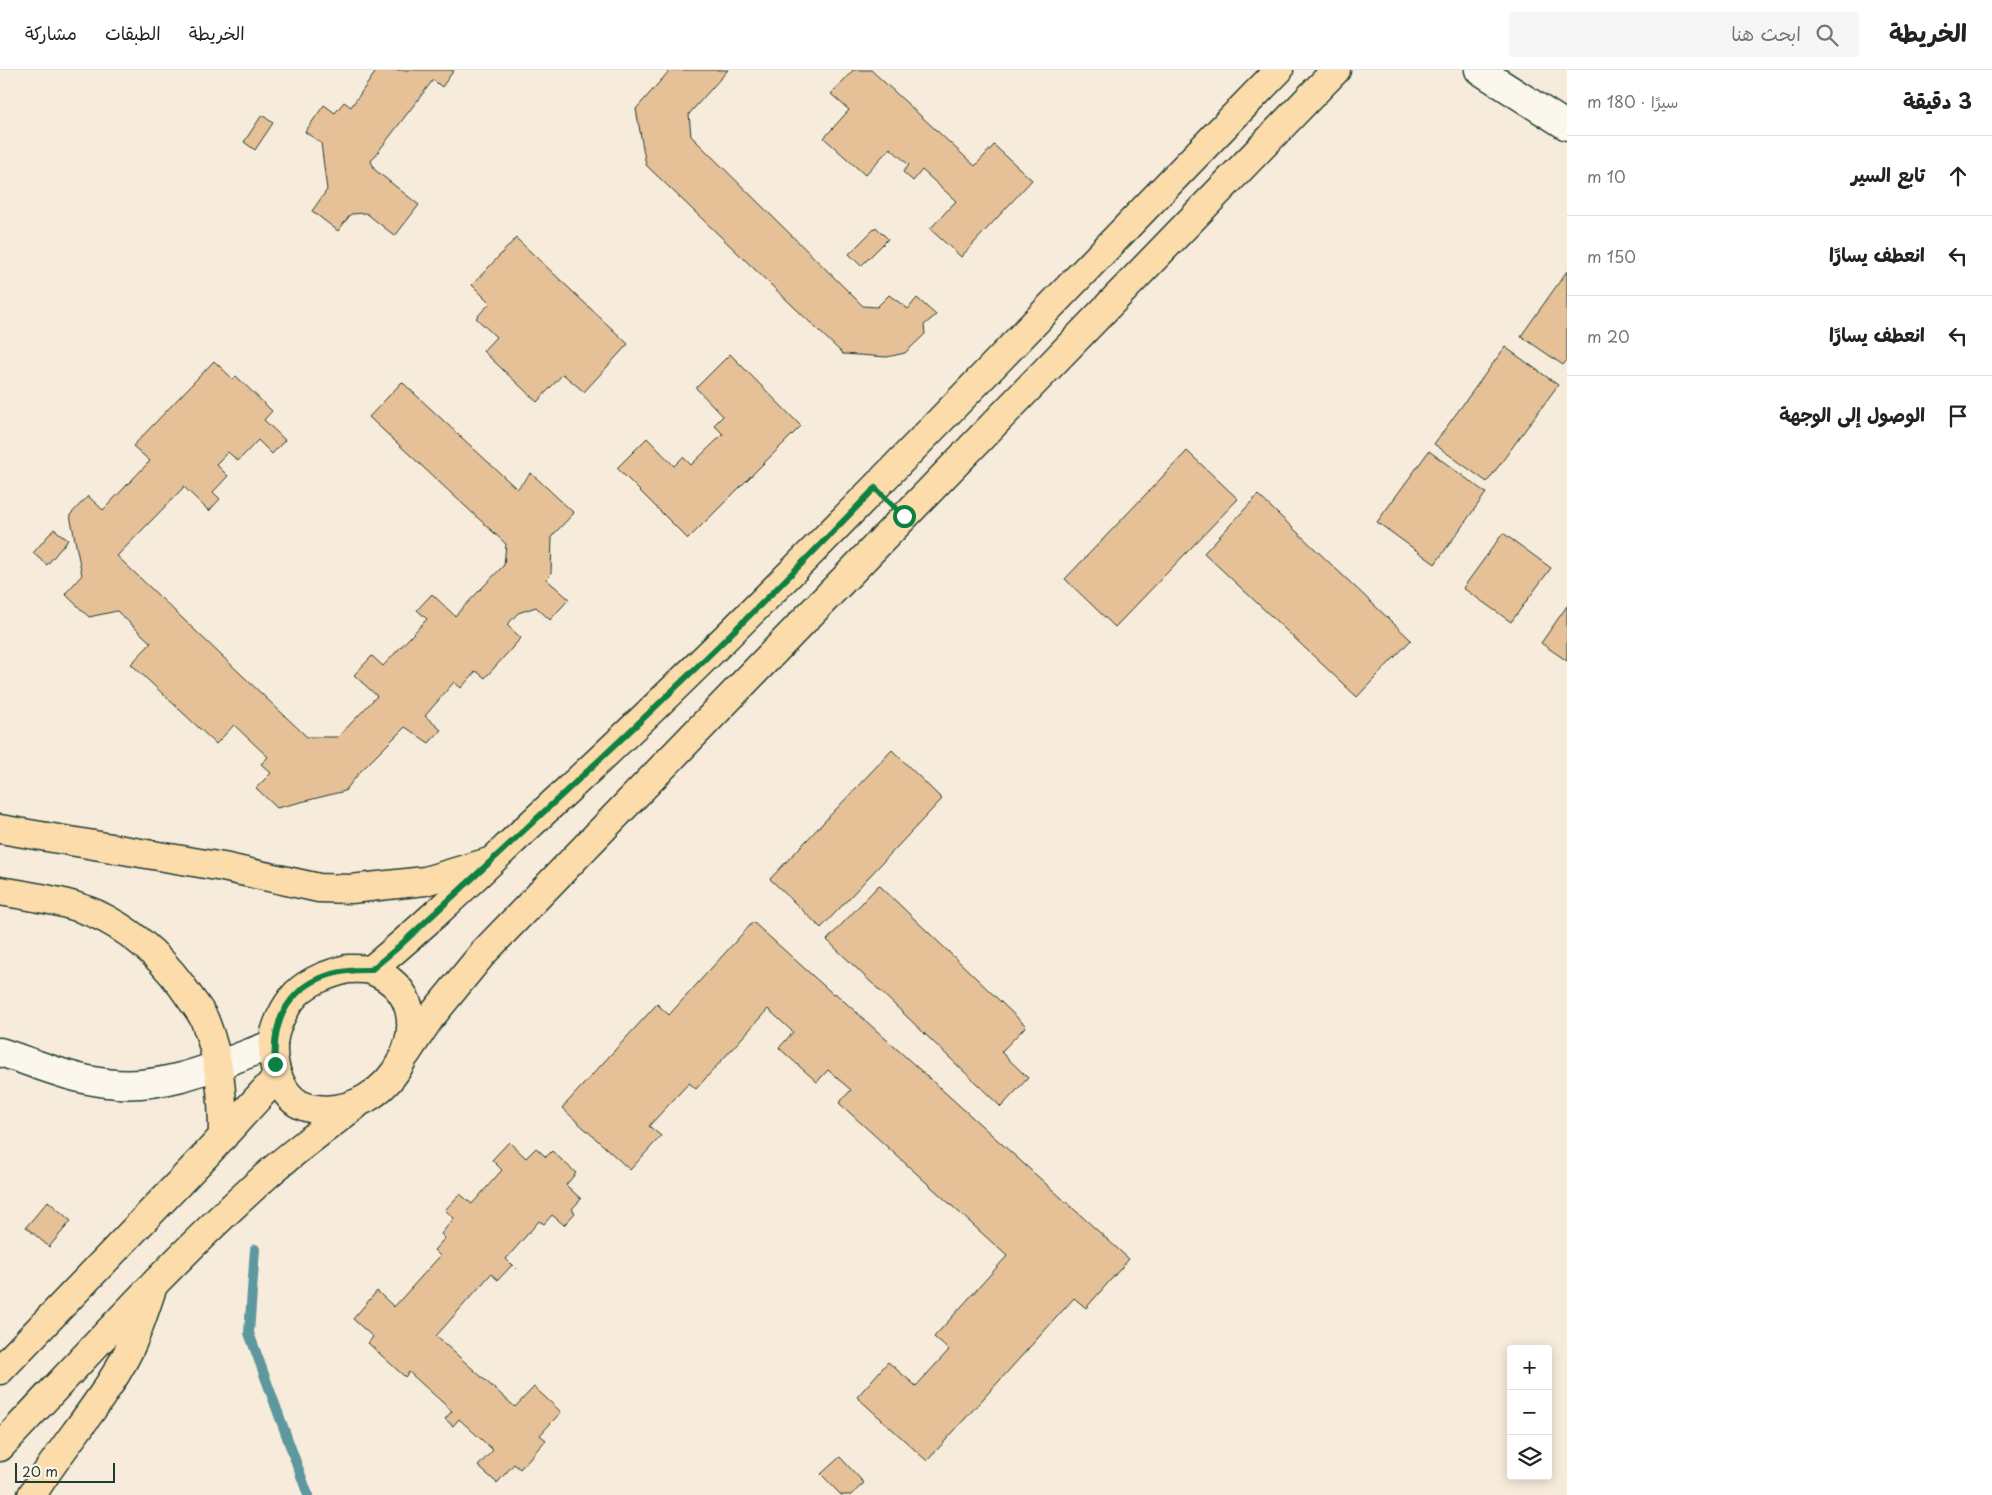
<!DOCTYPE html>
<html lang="ar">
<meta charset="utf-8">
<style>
body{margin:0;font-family:"Playpen Sans","Playpen Sans Arabic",sans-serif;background:#f6f6f6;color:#222;direction:rtl}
.controls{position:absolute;right:15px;bottom:15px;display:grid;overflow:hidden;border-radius:5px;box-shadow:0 2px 12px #0003}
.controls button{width:45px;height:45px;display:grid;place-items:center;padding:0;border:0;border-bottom:1px solid #e0e0e0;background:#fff;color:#222;font:25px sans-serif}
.scale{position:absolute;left:15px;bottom:12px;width:100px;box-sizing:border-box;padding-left:5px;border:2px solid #1f3d34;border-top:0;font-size:14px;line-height:18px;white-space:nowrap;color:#1f3d34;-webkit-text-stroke:4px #fbf7ec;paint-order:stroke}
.stop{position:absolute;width:15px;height:15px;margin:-11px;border:4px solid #0b8043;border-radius:50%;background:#fff}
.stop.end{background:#0b8043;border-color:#fff;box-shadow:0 1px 5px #0008}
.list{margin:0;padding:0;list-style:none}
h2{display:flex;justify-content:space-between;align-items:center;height:65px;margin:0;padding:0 20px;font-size:21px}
h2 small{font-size:16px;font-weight:400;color:#767676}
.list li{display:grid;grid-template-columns:32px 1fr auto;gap:15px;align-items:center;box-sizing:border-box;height:80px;padding:0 20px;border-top:1px solid #e0e0e0}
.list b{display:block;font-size:19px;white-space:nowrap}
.list em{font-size:16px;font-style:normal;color:#767676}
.icon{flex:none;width:28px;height:28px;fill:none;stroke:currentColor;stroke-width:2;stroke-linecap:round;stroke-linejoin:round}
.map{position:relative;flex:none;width:1567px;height:1425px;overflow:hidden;direction:ltr}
header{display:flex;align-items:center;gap:30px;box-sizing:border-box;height:70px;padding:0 25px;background:#fff;border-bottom:1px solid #e0e0e0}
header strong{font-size:24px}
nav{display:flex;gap:28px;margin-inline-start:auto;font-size:18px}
.search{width:350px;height:45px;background:#f6f6f6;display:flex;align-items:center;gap:12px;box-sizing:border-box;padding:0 18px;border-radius:5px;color:#767676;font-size:19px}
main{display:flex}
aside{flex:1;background:#fff}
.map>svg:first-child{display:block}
</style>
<header>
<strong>الخريطة</strong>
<div class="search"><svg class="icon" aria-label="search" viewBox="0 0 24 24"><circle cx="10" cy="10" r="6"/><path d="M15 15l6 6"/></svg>ابحث هنا</div>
<nav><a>الخريطة</a><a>الطبقات</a><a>مشاركة</a></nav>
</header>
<main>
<aside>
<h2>3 دقيقة<small>سيرًا · 180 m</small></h2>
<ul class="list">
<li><svg class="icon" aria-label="ahead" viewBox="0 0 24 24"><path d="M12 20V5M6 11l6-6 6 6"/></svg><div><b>تابع السير</b></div><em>10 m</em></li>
<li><svg class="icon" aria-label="left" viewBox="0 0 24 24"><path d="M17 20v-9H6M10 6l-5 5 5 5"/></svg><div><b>انعطف يسارًا</b></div><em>150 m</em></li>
<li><svg class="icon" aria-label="left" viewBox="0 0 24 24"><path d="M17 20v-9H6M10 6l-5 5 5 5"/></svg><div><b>انعطف يسارًا</b></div><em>20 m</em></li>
<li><svg class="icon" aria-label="arrive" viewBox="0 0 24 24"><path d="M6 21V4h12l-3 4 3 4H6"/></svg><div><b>الوصول إلى الوجهة</b></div></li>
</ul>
</aside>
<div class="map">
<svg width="1567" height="1425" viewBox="0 0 1567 1425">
<rect width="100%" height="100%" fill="#f7ecdb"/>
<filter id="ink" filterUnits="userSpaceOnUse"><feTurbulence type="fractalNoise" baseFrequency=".02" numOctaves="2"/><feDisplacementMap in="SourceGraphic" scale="10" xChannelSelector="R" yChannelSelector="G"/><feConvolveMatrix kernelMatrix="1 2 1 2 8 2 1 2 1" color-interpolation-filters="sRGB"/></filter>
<g filter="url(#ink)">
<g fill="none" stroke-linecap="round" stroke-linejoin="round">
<!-- stream -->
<path stroke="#5d989f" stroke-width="10" d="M 255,1179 L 249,1263 L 308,1425"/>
</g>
<!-- building -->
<path fill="#e6c097" stroke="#1f3d34" d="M 377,0 L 454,0 L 442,17 L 433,10 L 371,91 L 375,100 L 419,135 L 395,166 L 366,143 L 351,144 L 338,161 L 312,141 L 327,120 L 321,73 L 305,62 L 324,35 L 335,43 L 344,32 L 351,37 Z
M 670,0 L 728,0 L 689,44 L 691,66 L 863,236 L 877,237 L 889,225 L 908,239 L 917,228 L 936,245 L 924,255 L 925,264 L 905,283 L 887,287 L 843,284 L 646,95 L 636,39 Z
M 853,0 L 871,0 L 975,96 L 994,75 L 1032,110 L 961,187 L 930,159 L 956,131 L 922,100 L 913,111 L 903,102 L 909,95 L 890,78 L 865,105 L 824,68 L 849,40 L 831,24 Z
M 262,45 L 273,53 L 255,80 L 244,72 Z
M 876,157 L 888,169 L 861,196 L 849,184 Z
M 516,168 L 628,274 L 584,322 L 563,304 L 537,332 L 483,281 L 496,267 L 476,248 L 490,233 L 472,215 Z
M 1567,201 L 1567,290 L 1563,295 L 1521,266 Z
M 1505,277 L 1558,315 L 1487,412 L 1434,374 Z
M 730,284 L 801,356 L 688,469 L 617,398 L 647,368 L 674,396 L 683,387 L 691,395 L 723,364 L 714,355 L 723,346 L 696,318 Z
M 214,291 L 233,309 L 236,306 L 272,341 L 264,350 L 285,370 L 272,384 L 258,370 L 238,391 L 228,382 L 216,394 L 228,406 L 213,422 L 220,429 L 209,441 L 183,416 L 183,418 L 117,486 L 307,667 L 338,667 L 377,626 L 354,605 L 372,586 L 383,596 L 427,549 L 417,540 L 432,524 L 455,546 L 504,495 L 506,474 L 369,347 L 402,312 L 517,419 L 531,403 L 574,443 L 552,466 L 551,504 L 546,509 L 569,529 L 550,550 L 536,537 L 518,543 L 507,555 L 521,568 L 485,608 L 476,601 L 461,618 L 454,612 L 425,646 L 441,660 L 429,673 L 405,657 L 359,703 L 345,721 L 277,738 L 256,718 L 271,703 L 261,694 L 268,687 L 234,655 L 216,674 L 131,594 L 151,573 L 117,541 L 89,547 L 65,524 L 82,505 L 70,445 L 88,426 L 103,440 L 150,391 L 133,376 Z
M 1187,381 L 1238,429 L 1115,557 L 1065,509 Z
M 1429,381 L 1486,423 L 1435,494 L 1377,452 Z
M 1258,425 L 1411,570 L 1357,627 L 1204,483 Z
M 54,459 L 68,470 L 47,495 L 33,483 Z
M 1503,463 L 1551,498 L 1511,552 L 1463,518 Z
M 1567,536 L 1567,591 L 1541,573 Z
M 892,680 L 942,729 L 821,858 L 770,809 Z
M 879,815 L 1026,956 L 1001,982 L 1028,1008 L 1001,1037 L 827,870 Z
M 753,852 L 833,924 L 835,923 L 1129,1189 L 1086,1238 L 1074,1228 L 927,1391 L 857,1327 L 888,1292 L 916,1316 L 949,1280 L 934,1267 L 1007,1186 L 839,1033 L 851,1020 L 828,1000 L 817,1012 L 779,978 L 793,962 L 768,939 L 696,1019 L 689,1013 L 649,1056 L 661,1066 L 630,1100 L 562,1038 L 657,934 L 669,945 Z
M 509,1072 L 526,1088 L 536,1078 L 546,1087 L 552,1081 L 576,1103 L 566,1115 L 581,1129 L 572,1139 L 575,1143 L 564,1155 L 552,1145 L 544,1154 L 539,1151 L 506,1189 L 516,1199 L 512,1195 L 498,1210 L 491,1204 L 436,1266 L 515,1337 L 534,1317 L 561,1342 L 540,1365 L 546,1370 L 520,1399 L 514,1394 L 497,1413 L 478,1396 L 493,1380 L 459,1349 L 453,1356 L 445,1349 L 452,1341 L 409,1302 L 405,1307 L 368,1273 L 373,1267 L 353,1249 L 377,1221 L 394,1237 L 440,1186 L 434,1180 L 445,1168 L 441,1164 L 454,1148 L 445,1140 L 460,1124 L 472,1134 L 502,1100 L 492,1090 Z
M 48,1131 L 71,1151 L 49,1177 L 26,1157 Z
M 840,1387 L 864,1413 L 851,1425 L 841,1425 L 821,1404 Z"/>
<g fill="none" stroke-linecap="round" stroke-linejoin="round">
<defs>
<path id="minor" d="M 1479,0 L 1567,56
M 0,982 C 35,993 70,1009 107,1013 C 165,1021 220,994 273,974"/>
<path id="major" d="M 347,899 C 354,899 366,898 373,901 C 454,934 393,1055 310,1038 C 283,1033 272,999 273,975 C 274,957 285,936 296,924 C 310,910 329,904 347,899 Z
M 371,900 C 437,846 498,784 561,726 C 810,494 1041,243 1279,0
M 406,984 L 430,948 L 484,882 L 1336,0
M 0,1300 L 205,1086 L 278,1006
M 0,1377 C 87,1285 172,1190 266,1106 C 295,1080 326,1058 356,1035"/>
<path id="highway" d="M 0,759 L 223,797 L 319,818 L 351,819 L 425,811 L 489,792
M 0,821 C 35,827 75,832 106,849 C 142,868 169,896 191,929 C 196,936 202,943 205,951 C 220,988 223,1028 223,1067
M 32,1425 C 61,1377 102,1333 127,1284 C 138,1263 145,1238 153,1216"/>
</defs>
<!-- minor casing -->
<use href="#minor" stroke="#1f3d34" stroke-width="31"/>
<!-- major casing -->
<use href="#major" stroke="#1f3d34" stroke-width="31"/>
<!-- highway casing -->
<use href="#highway" stroke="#1f3d34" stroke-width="31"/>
<!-- minor -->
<use href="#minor" stroke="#fbf7ec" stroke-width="28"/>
<!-- major -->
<use href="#major" stroke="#fddcac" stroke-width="28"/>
<!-- highway -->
<use href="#highway" stroke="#fddcac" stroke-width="28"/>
</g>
</g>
<g fill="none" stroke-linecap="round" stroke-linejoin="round" filter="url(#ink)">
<!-- route -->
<path stroke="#0b8043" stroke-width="6" d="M 275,994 C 270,930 310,898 371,900 L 395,880 C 558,729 722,579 875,418 L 904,446"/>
</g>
</svg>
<div class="controls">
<button>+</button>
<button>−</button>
<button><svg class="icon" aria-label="layers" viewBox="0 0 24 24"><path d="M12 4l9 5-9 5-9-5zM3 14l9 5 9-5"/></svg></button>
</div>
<div class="scale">20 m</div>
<div class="stop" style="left:904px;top:446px"></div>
<div class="stop end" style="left:275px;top:994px"></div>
</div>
</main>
